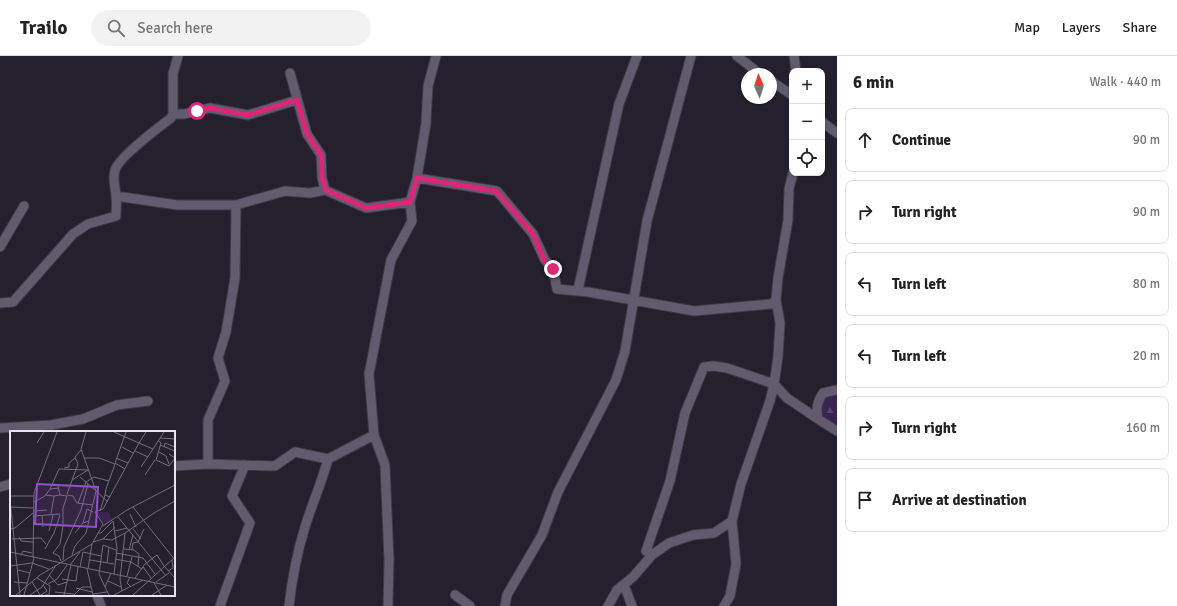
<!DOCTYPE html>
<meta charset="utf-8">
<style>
body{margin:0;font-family:Signika,sans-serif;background:#f2f2f2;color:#222}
.controls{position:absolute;right:12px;top:12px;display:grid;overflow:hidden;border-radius:8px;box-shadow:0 1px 3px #0004}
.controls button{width:36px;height:36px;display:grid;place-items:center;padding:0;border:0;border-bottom:1px solid #e0e0e0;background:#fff;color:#222;font:20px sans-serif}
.compass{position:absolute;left:741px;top:12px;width:36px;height:36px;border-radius:50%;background:#fff;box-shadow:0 1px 3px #0004;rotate:357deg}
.stop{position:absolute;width:12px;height:12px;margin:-9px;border:3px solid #db2777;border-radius:50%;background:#fff}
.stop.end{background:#db2777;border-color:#fff;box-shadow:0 1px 4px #0008}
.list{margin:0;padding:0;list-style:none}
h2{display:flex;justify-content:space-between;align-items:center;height:52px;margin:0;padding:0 16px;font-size:17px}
h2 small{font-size:13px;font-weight:400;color:#767676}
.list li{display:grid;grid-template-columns:26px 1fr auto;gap:12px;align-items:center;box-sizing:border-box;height:64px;margin:0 8px 8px;padding:0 8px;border:1px solid #e0e0e0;border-radius:8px}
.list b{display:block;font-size:15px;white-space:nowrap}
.list em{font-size:13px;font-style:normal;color:#767676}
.icon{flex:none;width:22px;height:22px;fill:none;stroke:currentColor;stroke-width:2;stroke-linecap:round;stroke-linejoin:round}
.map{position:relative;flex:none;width:837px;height:550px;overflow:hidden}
header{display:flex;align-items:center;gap:24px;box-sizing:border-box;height:56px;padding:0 20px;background:#fff;border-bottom:1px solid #e0e0e0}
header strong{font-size:19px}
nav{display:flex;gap:22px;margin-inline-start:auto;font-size:14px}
.search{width:280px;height:36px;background:#f2f2f2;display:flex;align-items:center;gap:10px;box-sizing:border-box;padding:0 14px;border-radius:22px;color:#767676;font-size:15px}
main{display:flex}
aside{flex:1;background:#fff}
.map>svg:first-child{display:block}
</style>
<header>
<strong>Trailo</strong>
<div class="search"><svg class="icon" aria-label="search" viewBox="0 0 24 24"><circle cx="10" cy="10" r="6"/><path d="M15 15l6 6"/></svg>Search here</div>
<nav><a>Map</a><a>Layers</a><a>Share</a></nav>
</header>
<main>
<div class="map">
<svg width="837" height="550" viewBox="0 0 837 550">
<defs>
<pattern id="forest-firs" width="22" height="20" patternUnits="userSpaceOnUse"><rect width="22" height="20" fill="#3a2552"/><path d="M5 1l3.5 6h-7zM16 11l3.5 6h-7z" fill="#56446b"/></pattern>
</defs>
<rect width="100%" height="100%" fill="#251f2e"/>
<!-- forest -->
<path fill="url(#forest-firs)" d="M 837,338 L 837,372 L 824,363 L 819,353 C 823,344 827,340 837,338 Z"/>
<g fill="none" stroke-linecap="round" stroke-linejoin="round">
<defs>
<path id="minor" d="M 737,0 L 760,18
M 794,0 L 796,15
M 771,25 L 792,39
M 173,58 L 173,18 L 178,0
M 822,66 L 837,77
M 417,122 L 426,67 L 428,30 L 436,0
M 325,134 L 366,152 L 410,146 L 412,165 L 391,204 L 369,318 L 374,379 L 385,409 L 389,504 L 388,550
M 116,140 L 177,149 L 236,149 L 235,222 L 226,276 L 218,302 L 225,325 L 208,364 L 208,408
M 410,146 L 417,122 L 497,135 L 533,178 L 545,204 L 553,213 L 557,233 L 588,236 L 694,255 L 771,248 L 776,244
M 236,149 L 285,135 L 310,137 L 325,134 L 322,122 L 321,99 L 307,78 L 290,17
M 0,191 L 24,150
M 578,234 L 619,48 L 637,0
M 0,247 L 13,246 L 73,178 L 88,168 L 116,160 C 116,154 117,147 116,141 C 116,132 112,124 115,114 C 119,101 159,71 171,62 L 173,58 L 184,58 L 210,52 L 248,59 L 297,44
M 837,334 L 823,337 C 817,346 816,352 818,363 L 837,375
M 0,372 L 51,369 L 83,363 L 117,349 L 148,345
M 174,410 L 208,408 L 275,410 L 295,396 L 328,403 L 374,379
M 0,431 L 11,428
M 652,499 L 646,495 L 670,425 L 685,357 L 704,311 L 713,310 L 727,312 L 774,328 L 787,342 L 818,363
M 624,529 L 632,550
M 97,539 L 101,550
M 455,539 L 470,550
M 220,550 L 250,467 L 232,440 L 245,409
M 289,550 C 292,523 297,497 305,471 C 312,448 322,426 328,403
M 505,550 L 507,539 L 542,479 L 558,436 L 616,324 L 625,295 L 647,165 L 691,0
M 608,550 L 617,534 L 633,521 L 652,499 L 669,487 L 693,479 L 714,477 L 732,465
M 724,550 L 730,540 L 736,508 L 732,465 L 741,428 L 770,345 L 774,328 L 778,301 L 780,267 L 776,244 L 778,222 L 788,164 L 789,133 L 793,117"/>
</defs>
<!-- minor casing -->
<use href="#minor" stroke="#3f3946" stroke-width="11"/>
<!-- minor -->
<use href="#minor" stroke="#625b6d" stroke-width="9"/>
</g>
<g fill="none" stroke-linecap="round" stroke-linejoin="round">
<!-- route -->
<path stroke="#db2777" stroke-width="5" d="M 197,55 L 210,52 L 248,59 L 297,44 L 307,78 L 321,99 L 322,122 L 326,134 L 366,152 L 410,146 L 417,122 L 496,135 L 533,178 L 544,204 L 553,213"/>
</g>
<!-- overview -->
<g transform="translate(10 375)">
<rect width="165" height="165" fill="#251f2e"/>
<path d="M 86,81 L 99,81 L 102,89 L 94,94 Z" fill="#3a2552"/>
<path fill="none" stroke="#736e7b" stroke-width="1" d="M 104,1 L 129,12 L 136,1M 150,7 L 165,8M 149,10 L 151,12 L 146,29 L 159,35 L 165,27 L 159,23M 27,12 L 34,1M 150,14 L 165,20M 112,16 L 123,22M 154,16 L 155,12 L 165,16M 125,20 L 138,26M 149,21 L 156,25 L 159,33M 74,27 L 89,27 L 105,33 L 96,58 L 95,64 L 100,66M 106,27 L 118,32M 131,36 L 143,18M 54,37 L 59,36 L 59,32 L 65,27M 115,38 L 105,32 L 116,1M 135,44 L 145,29M 70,46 L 85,59M 62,49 L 78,39M 40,58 L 49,38 L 78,39M 86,60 L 98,71M 57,63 L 68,33 L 65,26 L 71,19M 35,64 L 44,65 L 41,83M 50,64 L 57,65 L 53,77 L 53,95 L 50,113 L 43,122 L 49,125 L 51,130M 57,64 L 63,65 L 67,72 L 83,74M 0,65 L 24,65M 44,65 L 50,64 L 48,55M 0,69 L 10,164M 24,71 L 35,65 L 40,58 L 49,57M 68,72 L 76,51 L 84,46 L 99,50M 0,76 L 23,77M 123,76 L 165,129M 23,80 L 37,79M 90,80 L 95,64M 120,83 L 126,96M 32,84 L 33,96M 23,85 L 50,83M 108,86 L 117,97M 73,92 L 77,78 L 83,81M 93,95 L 117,79 L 165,54M 0,98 L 5,97 L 23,82M 123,98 L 131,108M 39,100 L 43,84M 105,100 L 117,97 L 156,145M 65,102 L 73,92 L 79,90M 89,102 L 91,102 L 103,90 L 107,117 L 104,143M 9,106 L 11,110 L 23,111M 2,108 L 31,107 L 36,113M 93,108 L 105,96M 83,111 L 93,108 L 102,109 L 115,102 L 144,82 L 165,70M 128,111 L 134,98M 35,118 L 44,102 L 50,84M 114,118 L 124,119 L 129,123 L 128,135M 119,119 L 123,104M 122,119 L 123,112 L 128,111M 0,121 L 165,156M 73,121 L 91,125M 106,122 L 133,127 L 145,143M 11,124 L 13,120 L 22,122M 62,124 L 65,115 L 76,102 L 86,60 L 71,18 L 76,1M 23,127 L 24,62 L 47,1M 105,128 L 121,131 L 132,138M 53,129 L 54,116 L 71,79 L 78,53M 80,129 L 104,133M 97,132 L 99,116M 60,134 L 70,121M 0,135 L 22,132 L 39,138M 154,135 L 165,147M 70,136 L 73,121M 133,136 L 141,147M 77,138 L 83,164M 78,138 L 82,113M 8,139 L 20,142M 158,140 L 163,137 L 162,129M 39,144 L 48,154 L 57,151M 117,145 L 122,126M 120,146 L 117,152 L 121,156M 27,147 L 40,155 L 39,164 L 35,164M 125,147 L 135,133 L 147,124 L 154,135M 52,148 L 66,150 L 68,136M 98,150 L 111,156M 4,151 L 17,152M 22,151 L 30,164M 146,151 L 159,142M 144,152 L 151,164M 38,153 L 47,148 L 57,134M 95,156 L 89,143 L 93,114 L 106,119M 66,157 L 82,161M 112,160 L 110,148 L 115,102M 45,161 L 64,163M 83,163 L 97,161M 6,164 L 30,144 L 82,113 L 93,93 L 85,81 L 93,78 L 129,12 L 143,18 L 154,1M 14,164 L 24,127M 20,164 L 32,156 L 46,134M 31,164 L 37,160 L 33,154M 54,164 L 61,134M 64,164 L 72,156 L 81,156M 99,164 L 95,156 L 101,142M 104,164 L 133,149M 123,164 L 165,126M 142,164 L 157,154"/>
<path fill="#9151c9" fill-opacity="0.15" stroke="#9151c9" stroke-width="2" d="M 27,53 L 88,56 L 86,96 L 25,93 Z"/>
<rect width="165" height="165" fill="none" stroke="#e8e4ef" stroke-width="2"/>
</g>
</svg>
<div class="controls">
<button>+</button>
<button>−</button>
<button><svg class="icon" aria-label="locate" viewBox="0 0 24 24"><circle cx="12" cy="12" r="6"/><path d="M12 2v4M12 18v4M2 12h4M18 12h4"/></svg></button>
</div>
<svg class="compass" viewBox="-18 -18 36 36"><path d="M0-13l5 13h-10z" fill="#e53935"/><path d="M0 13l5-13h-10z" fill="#767676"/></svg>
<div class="stop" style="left:197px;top:55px"></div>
<div class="stop end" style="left:553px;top:213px"></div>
</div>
<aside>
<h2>6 min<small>Walk · 440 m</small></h2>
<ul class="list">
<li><svg class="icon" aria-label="ahead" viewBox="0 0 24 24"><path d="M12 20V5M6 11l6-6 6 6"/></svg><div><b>Continue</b></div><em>90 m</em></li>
<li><svg class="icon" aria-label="right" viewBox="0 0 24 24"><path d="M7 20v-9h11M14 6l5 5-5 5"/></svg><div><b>Turn right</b></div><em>90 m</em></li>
<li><svg class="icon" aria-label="left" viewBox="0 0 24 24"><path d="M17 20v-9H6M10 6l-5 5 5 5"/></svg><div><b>Turn left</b></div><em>80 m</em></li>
<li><svg class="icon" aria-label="left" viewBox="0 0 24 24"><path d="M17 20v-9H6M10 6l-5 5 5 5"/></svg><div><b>Turn left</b></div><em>20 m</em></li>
<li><svg class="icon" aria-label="right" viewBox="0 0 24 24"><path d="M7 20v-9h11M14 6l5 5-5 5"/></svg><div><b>Turn right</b></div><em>160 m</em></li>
<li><svg class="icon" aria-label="arrive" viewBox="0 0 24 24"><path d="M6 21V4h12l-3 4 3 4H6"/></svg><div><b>Arrive at destination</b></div></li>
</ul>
</aside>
</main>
